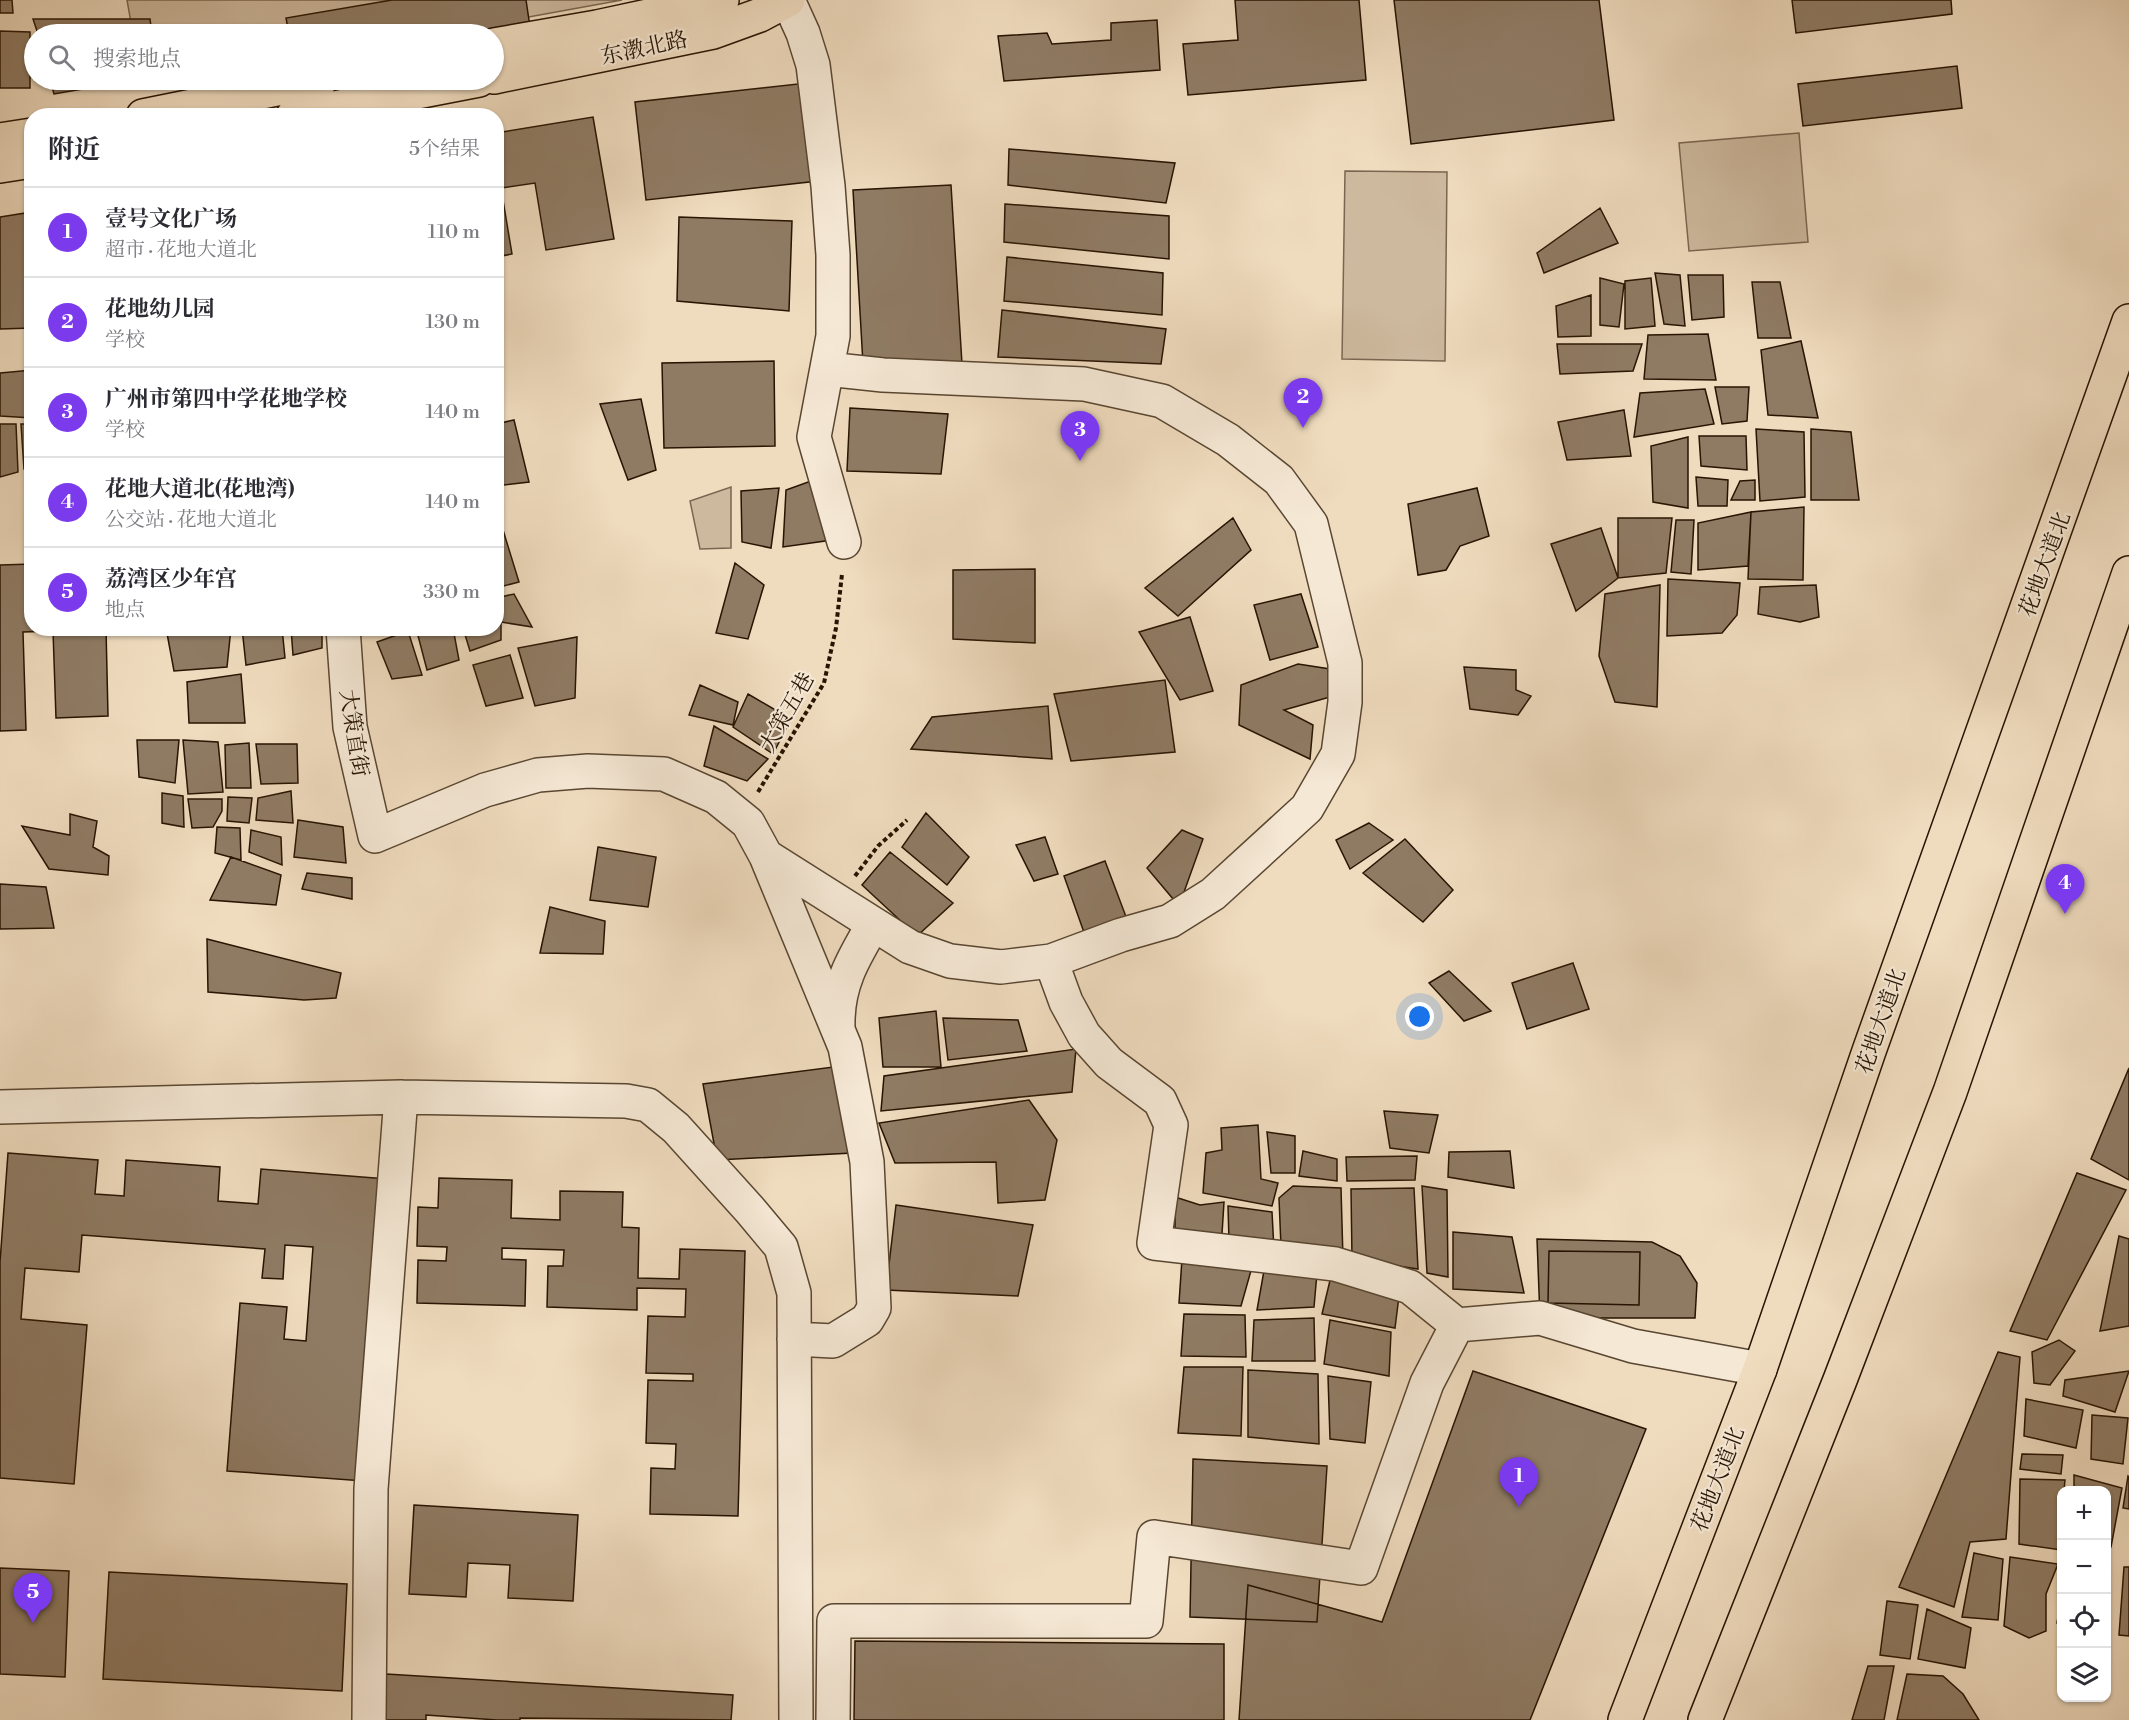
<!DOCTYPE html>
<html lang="zh">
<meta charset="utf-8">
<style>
body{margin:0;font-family:"Libre Bodoni","Noto Serif SC",serif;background:#f2f2f3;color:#2b2b33}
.controls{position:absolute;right:18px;bottom:18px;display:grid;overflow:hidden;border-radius:12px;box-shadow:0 2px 4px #0004}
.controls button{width:54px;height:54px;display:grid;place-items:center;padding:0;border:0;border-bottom:2px solid #e1e1e2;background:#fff;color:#2b2b33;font:30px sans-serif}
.you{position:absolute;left:1420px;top:1017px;width:21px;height:21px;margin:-15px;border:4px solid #fff;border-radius:50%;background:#1a73e8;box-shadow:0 0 0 9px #1a73e833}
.badge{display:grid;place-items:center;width:39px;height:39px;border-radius:50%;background:#7c3aed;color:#fff;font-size:20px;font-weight:700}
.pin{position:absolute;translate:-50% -50px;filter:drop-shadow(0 2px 3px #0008)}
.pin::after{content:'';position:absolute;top:32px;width:21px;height:18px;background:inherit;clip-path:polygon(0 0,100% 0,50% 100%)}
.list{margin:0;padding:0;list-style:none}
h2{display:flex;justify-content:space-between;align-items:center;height:78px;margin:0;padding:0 24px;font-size:26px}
h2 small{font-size:20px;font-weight:400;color:#7c7c81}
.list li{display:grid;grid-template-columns:39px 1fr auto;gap:18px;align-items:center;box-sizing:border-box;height:90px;padding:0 24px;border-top:2px solid #e1e1e2}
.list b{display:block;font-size:22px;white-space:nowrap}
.list p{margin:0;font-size:20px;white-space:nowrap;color:#7c7c81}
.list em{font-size:20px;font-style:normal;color:#7c7c81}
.icon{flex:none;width:33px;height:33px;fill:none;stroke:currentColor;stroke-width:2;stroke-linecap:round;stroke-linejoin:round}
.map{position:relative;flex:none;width:2129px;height:1720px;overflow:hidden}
.search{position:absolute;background:#fff;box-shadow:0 2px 4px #0004;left:24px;top:24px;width:480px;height:66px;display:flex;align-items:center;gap:15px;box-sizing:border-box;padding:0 21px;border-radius:33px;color:#7c7c81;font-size:22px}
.panel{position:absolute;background:#fff;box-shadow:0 2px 4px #0004;left:24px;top:108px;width:480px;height:528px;border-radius:24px}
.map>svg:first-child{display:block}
</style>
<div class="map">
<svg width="2129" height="1720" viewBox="0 0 2129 1720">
<rect width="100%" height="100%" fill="#efdbbe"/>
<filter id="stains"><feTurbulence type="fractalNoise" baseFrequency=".00333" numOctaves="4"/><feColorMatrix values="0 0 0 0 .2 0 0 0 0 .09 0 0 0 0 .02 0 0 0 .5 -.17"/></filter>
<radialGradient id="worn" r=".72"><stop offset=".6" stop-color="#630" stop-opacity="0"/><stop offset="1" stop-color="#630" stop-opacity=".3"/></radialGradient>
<!-- green -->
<path fill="#cdb99e" stroke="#7a6650" stroke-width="1.5" d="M 127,0 L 622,0 L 436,34 L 133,34 Z
M 141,80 L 193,80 L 143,89 Z
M 1799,133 L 1808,242 L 1689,251 L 1679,143 Z
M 1345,171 L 1447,172 L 1445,361 L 1342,359 Z
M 731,487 L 731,548 L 700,549 L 690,501 Z"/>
<!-- building -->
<path fill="#8f7b64" stroke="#271402" stroke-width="1.5" d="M 0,0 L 12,0 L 13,13 L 0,13 Z
M 392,0 L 526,0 L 530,27 L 487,34 L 289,34 L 286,18 Z
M 1235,0 L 1359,0 L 1366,80 L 1188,95 L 1183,44 L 1238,40 Z
M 1394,0 L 1599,0 L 1614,120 L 1411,144 Z
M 1792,0 L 1951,0 L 1952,14 L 1796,33 Z
M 33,19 L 150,19 L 152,34 L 38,34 Z
M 1157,20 L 1160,70 L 1004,81 L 998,36 L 1047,33 L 1052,44 L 1111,40 L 1111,23 Z
M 0,31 L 30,32 L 30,88 L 0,88 Z
M 1957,66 L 1962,108 L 1803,126 L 1798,84 Z
M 50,80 L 136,80 L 54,94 Z
M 807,83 L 818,181 L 646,200 L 635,102 Z
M 593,117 L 614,239 L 546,250 L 535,183 L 501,188 L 512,254 L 496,257 L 496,133 Z
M 1009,149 L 1175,163 L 1166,203 L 1008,185 Z
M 951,185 L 962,364 L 863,364 L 853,190 Z
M 1005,204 L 1169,216 L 1169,259 L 1004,242 Z
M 1600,208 L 1618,243 L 1544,273 L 1537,253 Z
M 32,212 L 32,328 L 0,329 L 0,217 Z
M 679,217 L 792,221 L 789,311 L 677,301 Z
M 1007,257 L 1163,273 L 1162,315 L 1004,301 Z
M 1655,273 L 1680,275 L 1685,326 L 1664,324 Z
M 1688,275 L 1723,275 L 1724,317 L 1692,320 Z
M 1600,278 L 1624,284 L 1619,327 L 1600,325 Z
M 1651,278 L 1655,326 L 1625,329 L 1625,281 Z
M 1752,282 L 1780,282 L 1791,338 L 1758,338 Z
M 1591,295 L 1591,336 L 1558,337 L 1556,306 Z
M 1002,310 L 1166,329 L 1161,364 L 998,357 Z
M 1708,334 L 1716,380 L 1644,379 L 1648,335 Z
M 1801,341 L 1818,418 L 1768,415 L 1761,350 Z
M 1557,344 L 1642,344 L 1633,371 L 1560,374 Z
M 774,361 L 775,446 L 664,448 L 662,363 Z
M 32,370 L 32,418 L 0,416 L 0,373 Z
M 1715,387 L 1749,387 L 1747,421 L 1722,424 Z
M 1705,389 L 1714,424 L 1634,437 L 1640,393 Z
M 641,399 L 656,470 L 628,480 L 600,404 Z
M 850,408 L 948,414 L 941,474 L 847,471 Z
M 1624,410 L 1631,456 L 1567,460 L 1558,422 Z
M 514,420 L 529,482 L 496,486 L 496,424 Z
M 0,424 L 16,424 L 18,472 L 0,477 Z
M 21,424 L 32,424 L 32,469 L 24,469 Z
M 1756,429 L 1804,432 L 1805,497 L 1760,501 Z
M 1811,429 L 1851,432 L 1859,500 L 1811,500 Z
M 1699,436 L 1746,436 L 1747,470 L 1701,466 Z
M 1688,437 L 1688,508 L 1653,502 L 1651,446 Z
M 822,477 L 832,540 L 783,547 L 786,490 Z
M 1696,477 L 1728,480 L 1727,506 L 1698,506 Z
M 1755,480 L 1755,500 L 1731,500 L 1740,481 Z
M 779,488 L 771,548 L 742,542 L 741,491 Z
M 1477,488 L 1489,536 L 1460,546 L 1446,570 L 1418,575 L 1408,504 Z
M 1804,507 L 1803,580 L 1748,579 L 1751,512 Z
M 1751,512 L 1748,566 L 1698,570 L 1698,523 Z
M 1233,518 L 1251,550 L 1178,616 L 1145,588 Z
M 1618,518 L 1672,518 L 1666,573 L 1618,578 Z
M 1676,520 L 1694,520 L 1691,574 L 1671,572 Z
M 1601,528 L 1618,578 L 1576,611 L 1551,544 Z
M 503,530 L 519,582 L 496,588 L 496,531 Z
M 735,563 L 764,585 L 748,639 L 716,633 Z
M 32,564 L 32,628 L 106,628 L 108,716 L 56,718 L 53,631 L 23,632 L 26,730 L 0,731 L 0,565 Z
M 1035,569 L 1035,643 L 953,639 L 953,570 Z
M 1668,579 L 1740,583 L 1737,615 L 1722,633 L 1667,636 Z
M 1660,585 L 1657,707 L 1615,702 L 1599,656 L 1605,594 Z
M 1816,585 L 1819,617 L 1800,622 L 1758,614 L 1760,587 Z
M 514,594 L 532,627 L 501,622 L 501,640 L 470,651 L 463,628 L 496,628 L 496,598 Z
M 1301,594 L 1318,647 L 1270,660 L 1254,605 Z
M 1190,617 L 1213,691 L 1180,700 L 1139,632 Z
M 166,628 L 231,628 L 227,667 L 174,671 Z
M 242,628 L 282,628 L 285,658 L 246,665 Z
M 291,628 L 322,628 L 322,648 L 293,655 Z
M 416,628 L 453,628 L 459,660 L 427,670 Z
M 408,631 L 422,675 L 392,679 L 377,642 Z
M 577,637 L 575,698 L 535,706 L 518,648 Z
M 510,655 L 523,698 L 486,706 L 473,665 Z
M 1298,664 L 1330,669 L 1337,695 L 1284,710 L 1313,725 L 1310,759 L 1239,725 L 1241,685 Z
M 1464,667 L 1516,670 L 1516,690 L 1531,696 L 1518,715 L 1470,709 Z
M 241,674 L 245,723 L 189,723 L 187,682 Z
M 1165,680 L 1175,752 L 1071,761 L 1054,694 Z
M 700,685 L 738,702 L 733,725 L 689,715 Z
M 748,694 L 791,719 L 773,754 L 733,727 Z
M 1048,706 L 1052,759 L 911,749 L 932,717 Z
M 714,726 L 768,759 L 747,781 L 704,766 Z
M 137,740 L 179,740 L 175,783 L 139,777 Z
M 183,740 L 218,742 L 223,792 L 188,794 Z
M 249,743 L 251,788 L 226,788 L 225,745 Z
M 256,744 L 297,744 L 298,783 L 261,784 Z
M 291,791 L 293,823 L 256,820 L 258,798 Z
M 162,793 L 183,796 L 184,827 L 162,823 Z
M 228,797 L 252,798 L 249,823 L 227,821 Z
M 188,799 L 222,799 L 222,811 L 213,827 L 192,828 Z
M 926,813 L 969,857 L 947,885 L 902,847 Z
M 70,814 L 97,821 L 93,847 L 109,856 L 108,875 L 49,869 L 22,826 L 70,835 Z
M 298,820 L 343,827 L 346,863 L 294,857 Z
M 1369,823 L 1393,840 L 1350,869 L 1336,840 Z
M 217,827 L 240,828 L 241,860 L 215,853 Z
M 251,830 L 281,837 L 282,865 L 249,852 Z
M 1182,830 L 1203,839 L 1179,906 L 1147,868 Z
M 1045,837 L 1058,874 L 1034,881 L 1016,845 Z
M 1405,839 L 1453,890 L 1423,922 L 1363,873 Z
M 598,847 L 656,857 L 648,907 L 590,900 Z
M 890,852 L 953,903 L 917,936 L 862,885 Z
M 231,857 L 281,875 L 276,905 L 210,900 Z
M 1105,861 L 1128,922 L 1086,938 L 1064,876 Z
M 307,873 L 352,878 L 352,899 L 302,889 Z
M 0,884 L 46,887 L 54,928 L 0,929 Z
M 550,907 L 605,921 L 603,954 L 540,953 Z
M 207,939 L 341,973 L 336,998 L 304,1000 L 208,992 Z
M 1573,963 L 1589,1009 L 1527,1029 L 1512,983 Z
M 1449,971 L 1491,1011 L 1464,1021 L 1429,983 Z
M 936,1011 L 941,1067 L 883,1067 L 879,1018 Z
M 943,1018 L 1018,1020 L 1027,1051 L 948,1060 Z
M 1076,1049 L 1072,1092 L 881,1111 L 884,1076 Z
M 841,1066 L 852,1153 L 717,1160 L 703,1084 Z
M 2129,1068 L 2129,1180 L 2091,1159 Z
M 1029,1100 L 1057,1140 L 1045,1200 L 998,1203 L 996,1162 L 895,1163 L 879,1123 Z
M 1384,1111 L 1438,1115 L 1429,1153 L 1390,1148 Z
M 1258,1125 L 1261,1179 L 1278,1183 L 1272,1206 L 1203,1193 L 1206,1153 L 1222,1150 L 1221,1128 Z
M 1267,1132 L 1295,1136 L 1295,1173 L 1271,1173 Z
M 1303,1151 L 1337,1159 L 1337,1181 L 1299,1176 Z
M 1510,1151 L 1514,1188 L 1448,1177 L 1449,1152 Z
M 8,1153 L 98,1160 L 95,1194 L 124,1196 L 126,1160 L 220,1167 L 218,1201 L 258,1204 L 261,1169 L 387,1179 L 364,1481 L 227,1471 L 240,1303 L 287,1307 L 284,1339 L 306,1341 L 313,1247 L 285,1245 L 283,1279 L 262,1278 L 265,1249 L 82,1235 L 79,1272 L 25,1268 L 21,1319 L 87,1325 L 74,1484 L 0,1478 L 0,1262 Z
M 1417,1156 L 1415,1180 L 1347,1181 L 1346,1157 Z
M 2077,1173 L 2126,1190 L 2047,1340 L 2010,1331 Z
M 439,1178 L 512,1180 L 511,1218 L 560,1220 L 560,1191 L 623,1192 L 622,1227 L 639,1228 L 638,1278 L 679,1279 L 680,1249 L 745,1251 L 738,1516 L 650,1514 L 651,1468 L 675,1469 L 676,1444 L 646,1443 L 648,1380 L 693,1381 L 693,1374 L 646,1373 L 648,1316 L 685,1317 L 686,1289 L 637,1288 L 637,1310 L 547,1307 L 548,1266 L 563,1266 L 564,1250 L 502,1248 L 502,1259 L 526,1260 L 525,1306 L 417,1303 L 418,1260 L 446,1261 L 447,1247 L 417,1246 L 418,1207 L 438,1208 Z
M 1293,1186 L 1341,1188 L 1343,1259 L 1281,1247 L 1279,1198 Z
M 1422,1186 L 1447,1190 L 1448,1277 L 1427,1273 Z
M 1414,1188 L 1418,1269 L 1352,1259 L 1351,1189 Z
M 1175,1197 L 1200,1205 L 1224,1202 L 1222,1234 L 1175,1236 Z
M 896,1205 L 1033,1225 L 1018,1296 L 886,1290 Z
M 1228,1206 L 1272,1212 L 1274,1250 L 1229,1241 Z
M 1453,1232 L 1512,1237 L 1524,1293 L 1453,1289 Z
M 2119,1236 L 2129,1239 L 2129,1326 L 2100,1331 Z
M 1537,1239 L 1652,1242 L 1680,1256 L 1697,1283 L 1695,1318 L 1540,1318 Z
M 1549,1251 L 1640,1252 L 1639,1305 L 1548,1303 Z
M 1182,1259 L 1252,1267 L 1241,1306 L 1179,1303 Z
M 1265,1265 L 1317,1273 L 1314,1307 L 1257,1310 Z
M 1332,1272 L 1399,1296 L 1395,1328 L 1322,1314 Z
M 1184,1314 L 1245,1315 L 1246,1357 L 1181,1356 Z
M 1314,1318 L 1315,1361 L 1252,1361 L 1254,1320 Z
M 1330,1320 L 1391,1332 L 1389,1376 L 1324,1364 Z
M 2059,1340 L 2075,1351 L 2050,1385 L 2034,1383 L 2032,1352 Z
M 1998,1352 L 2020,1357 L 2006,1539 L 1970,1542 L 1954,1607 L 1899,1587 Z
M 1184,1367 L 1243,1367 L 1241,1436 L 1178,1433 Z
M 1248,1370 L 1318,1374 L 1319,1444 L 1248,1437 Z
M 1473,1371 L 1646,1429 L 1530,1720 L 1239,1720 L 1248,1585 L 1382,1622 Z
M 2129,1371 L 2115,1412 L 2063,1396 L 2065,1380 Z
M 1328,1376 L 1371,1382 L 1365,1443 L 1330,1439 Z
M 2026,1399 L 2083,1410 L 2076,1448 L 2024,1436 Z
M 2092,1415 L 2128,1418 L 2123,1464 L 2091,1459 Z
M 2022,1454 L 2063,1455 L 2061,1474 L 2020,1469 Z
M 1193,1459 L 1327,1466 L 1317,1622 L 1190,1617 Z
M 2074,1475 L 2122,1488 L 2111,1547 L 2106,1547 L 2106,1490 L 2074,1490 Z
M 2128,1476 L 2129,1477 L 2129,1509 L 2123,1508 Z
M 2020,1479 L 2065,1480 L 2064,1490 L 2062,1490 L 2061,1550 L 2019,1544 Z
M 414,1505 L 578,1515 L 573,1601 L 508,1598 L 510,1565 L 468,1563 L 466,1597 L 409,1594 Z
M 1974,1553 L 2003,1559 L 1998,1620 L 1962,1617 Z
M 2010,1557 L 2058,1564 L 2046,1594 L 2046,1631 L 2029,1638 L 2004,1626 Z
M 2124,1567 L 2129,1567 L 2129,1636 L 2119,1635 Z
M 0,1568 L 69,1571 L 65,1677 L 0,1674 Z
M 109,1572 L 347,1584 L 342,1691 L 103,1679 Z
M 2062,1594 L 2062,1625 L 2057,1623 Z
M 1887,1601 L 1918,1605 L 1910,1659 L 1880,1655 Z
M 1927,1609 L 1971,1628 L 1965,1668 L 1918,1659 Z
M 855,1641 L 1224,1644 L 1224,1720 L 854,1720 Z
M 1868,1666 L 1894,1666 L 1884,1720 L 1852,1720 Z
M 386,1674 L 733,1695 L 731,1720 L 520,1718 L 520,1720 L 497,1720 L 426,1715 L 426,1720 L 383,1720 Z
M 1907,1674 L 1943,1676 L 1963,1694 L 1979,1720 L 1897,1720 Z"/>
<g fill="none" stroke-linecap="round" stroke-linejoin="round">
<defs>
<path id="minor" d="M 788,0 L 803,33 L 813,65 L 828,186 L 833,255 L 833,336 L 814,437 L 844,542
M 343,628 L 350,727 L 375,836 L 485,790 L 538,775 L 588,771 L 664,774 L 716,797 L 748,823 L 766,856 L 845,1047 L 867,1162 L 874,1308 L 867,1320 L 833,1341 L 794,1339
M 766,856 L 910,947 L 950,961 L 1001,967 L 1051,961 L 1121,935 L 1170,921 L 1213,894 L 1307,808 L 1338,754 L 1345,702 L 1345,663 L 1311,524 L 1279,480 L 1228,440 L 1162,401 L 1084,384 L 883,375 L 827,369
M 1051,961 L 1066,1002 L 1084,1035 L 1109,1063 L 1160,1101 L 1171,1125 L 1154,1243 L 1335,1264 L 1410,1287 L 1457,1325 L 1540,1318 L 1633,1346 L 1760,1369
M 838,1026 C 837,985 853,959 873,925
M 0,1107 L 401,1097 L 626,1101 L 648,1105 L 676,1128 L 750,1210 L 781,1247 L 794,1293 L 796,1720
M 369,1720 L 371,1489 L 401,1097
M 833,1720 L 834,1621 L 1146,1621 L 1154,1537 L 1361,1568 L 1427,1383 L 1457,1325"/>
<path id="major" d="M 494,45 L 597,27 L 722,0
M 494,77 L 713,32 L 760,15 L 788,0
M 143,116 L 321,80
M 293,116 L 479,80
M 0,140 L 32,135
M 0,166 L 32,161
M 1625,1720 L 1760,1369 L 1869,1051 L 2129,321
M 1705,1720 L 1840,1380 L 1950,1092 L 2129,573"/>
</defs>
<!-- minor casing -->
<use href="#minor" stroke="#594631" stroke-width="36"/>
<!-- major casing -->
<use href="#major" stroke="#271402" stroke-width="36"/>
<!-- path -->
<path stroke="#271402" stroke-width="4" stroke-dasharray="4.5 3" stroke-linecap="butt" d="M 758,792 L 824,683 L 836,628 L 842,574
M 855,876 L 878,846 L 907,820"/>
<!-- minor -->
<use href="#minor" stroke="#f5e8d5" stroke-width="33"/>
<!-- major -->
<use href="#major" stroke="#efdbbe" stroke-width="33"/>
</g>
<g text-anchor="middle" stroke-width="4.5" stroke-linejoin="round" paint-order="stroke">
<!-- street labels -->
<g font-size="22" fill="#271402" stroke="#f5e8d5">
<text transform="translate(644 47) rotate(-12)" y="8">东漖北路</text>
<text transform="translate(2044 564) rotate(-70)" y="8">花地大道北</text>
<text transform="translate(786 712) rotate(-61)" y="8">大策五巷</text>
<text transform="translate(355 733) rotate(81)" y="8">大策直街</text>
<text transform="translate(1880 1021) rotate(-71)" y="8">花地大道北</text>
<text transform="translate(1717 1479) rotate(-69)" y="8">花地大道北</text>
</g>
</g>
<rect width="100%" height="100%" filter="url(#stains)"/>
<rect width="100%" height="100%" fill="url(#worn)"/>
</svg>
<div class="controls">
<button>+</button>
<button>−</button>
<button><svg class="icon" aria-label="locate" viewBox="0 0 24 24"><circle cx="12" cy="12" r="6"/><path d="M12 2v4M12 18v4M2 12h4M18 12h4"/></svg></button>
<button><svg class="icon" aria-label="layers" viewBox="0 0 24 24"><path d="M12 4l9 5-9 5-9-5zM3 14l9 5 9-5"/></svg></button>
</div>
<div class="you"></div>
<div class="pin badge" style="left:1519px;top:1507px">1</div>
<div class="pin badge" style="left:1303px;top:428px">2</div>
<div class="pin badge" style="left:1080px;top:461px">3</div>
<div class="pin badge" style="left:2065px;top:914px">4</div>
<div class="pin badge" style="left:33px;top:1623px">5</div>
<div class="search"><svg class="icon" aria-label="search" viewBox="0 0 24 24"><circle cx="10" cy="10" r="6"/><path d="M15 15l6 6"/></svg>搜索地点</div>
<section class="panel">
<h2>附近<small>5个结果</small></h2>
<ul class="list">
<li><span class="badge">1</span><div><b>壹号文化广场</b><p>超市 · 花地大道北</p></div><em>110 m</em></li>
<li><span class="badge">2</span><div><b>花地幼儿园</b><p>学校</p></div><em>130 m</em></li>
<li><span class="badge">3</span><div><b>广州市第四中学花地学校</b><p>学校</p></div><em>140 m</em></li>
<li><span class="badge">4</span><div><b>花地大道北(花地湾)</b><p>公交站 · 花地大道北</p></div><em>140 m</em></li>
<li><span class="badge">5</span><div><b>荔湾区少年宫</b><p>地点</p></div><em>330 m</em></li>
</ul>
</section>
</div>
